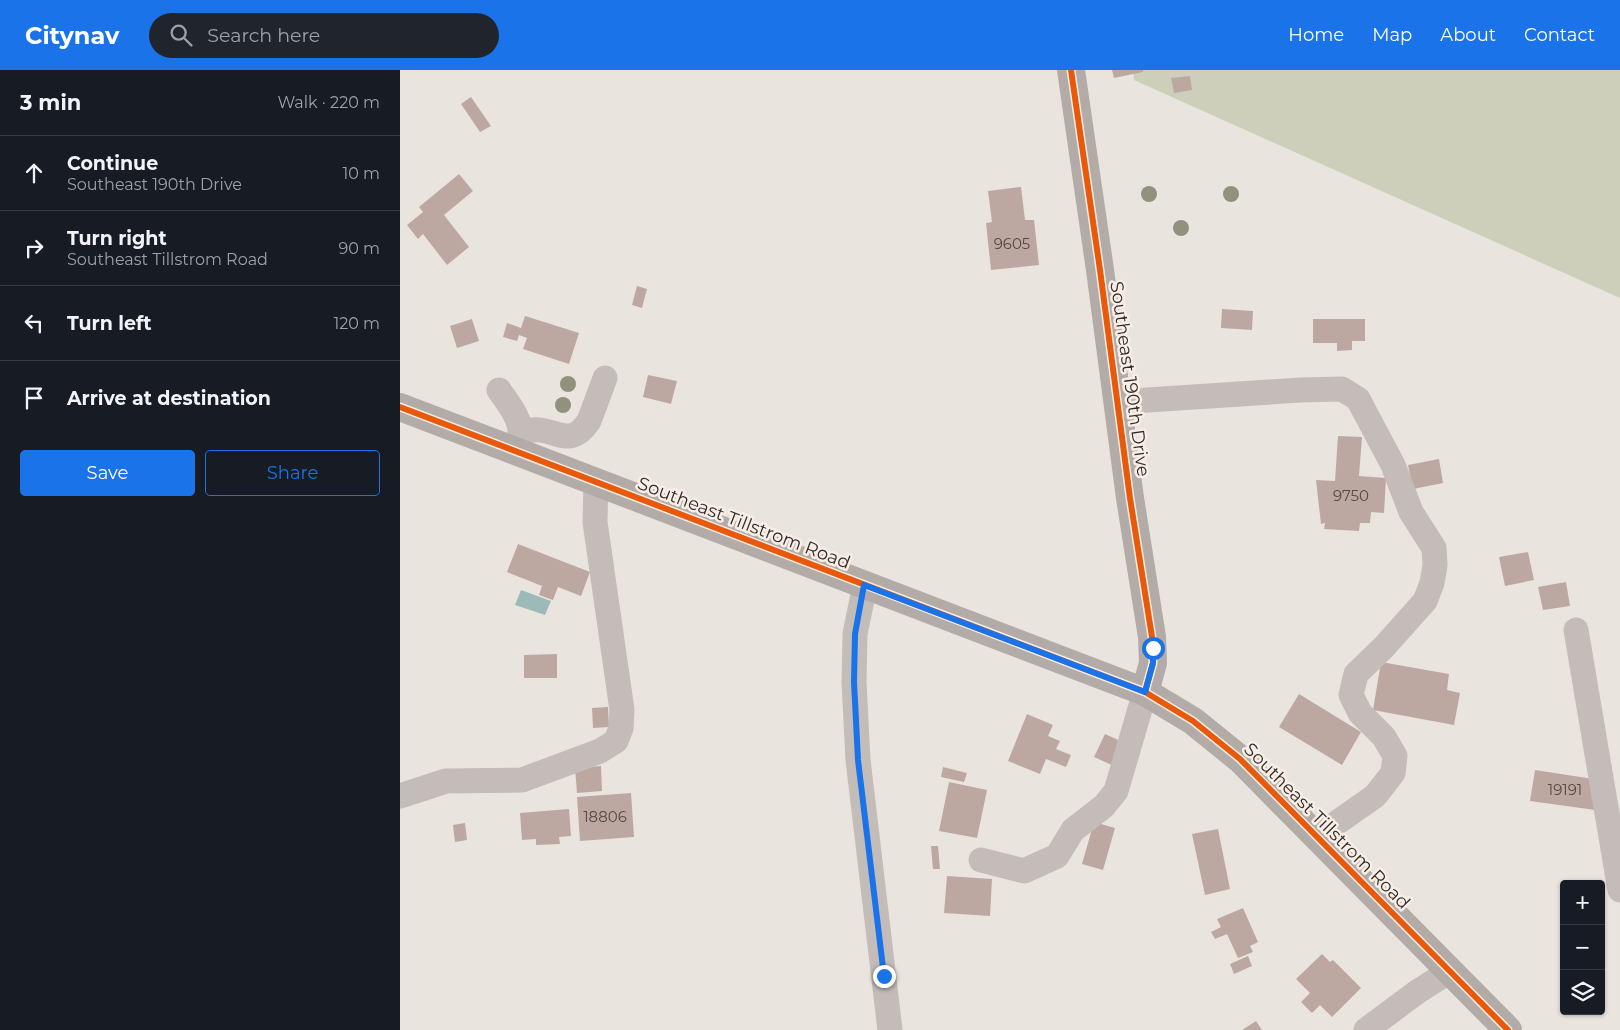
<!DOCTYPE html>
<meta charset="utf-8">
<style>
body{margin:0;font-family:Montserrat,sans-serif;background:#20242c;color:#f1f3f6}
.controls{position:absolute;right:15px;bottom:15px;display:grid;overflow:hidden;border-radius:5px;box-shadow:0 1px 4px #0004}
.controls button{width:45px;height:45px;display:grid;place-items:center;padding:0;border:0;border-bottom:1px solid #363941;background:#171b24;color:#f1f3f6;font:25px sans-serif}
.stop{position:absolute;width:15px;height:15px;margin:-11px;border:4px solid #1a73e8;border-radius:50%;background:#fff}
.stop.end{background:#1a73e8;border-color:#fff;box-shadow:0 1px 5px #0008}
.list{margin:0;padding:0;list-style:none}
h2{display:flex;justify-content:space-between;align-items:center;height:65px;margin:0;padding:0 20px;font-size:21px}
h2 small{font-size:16px;font-weight:400;color:#9ea1a6}
.list li{display:grid;grid-template-columns:32px 1fr auto;gap:15px;align-items:center;box-sizing:border-box;height:75px;padding:0 20px;border-top:1px solid #363941}
.list b{display:block;font-size:19px;white-space:nowrap}
.list p{margin:0;font-size:16px;white-space:nowrap;color:#9ea1a6}
.list em{font-size:16px;font-style:normal;color:#9ea1a6}
.actions{display:flex;gap:10px;padding:15px 20px}
.actions a{flex:1;padding:11px 0;border:1px solid #1a73e8;border-radius:5px;text-align:center;font-size:18px;color:#1a73e8}
.actions .main{background:#1a73e8;color:#fff}
.icon{flex:none;width:28px;height:28px;fill:none;stroke:currentColor;stroke-width:2;stroke-linecap:round;stroke-linejoin:round}
.map{position:relative;flex:none;width:1220px;height:960px;overflow:hidden}
header{display:flex;align-items:center;gap:30px;box-sizing:border-box;height:70px;padding:0 25px;background:#1a73e8;color:#fff}
header strong{font-size:24px}
nav{display:flex;gap:28px;margin-inline-start:auto;font-size:18px}
.search{width:350px;height:45px;background:#20242c;display:flex;align-items:center;gap:12px;box-sizing:border-box;padding:0 18px;border-radius:28px;color:#9ea1a6;font-size:19px}
main{display:flex}
aside{flex:1;background:#171b24}
.map>svg:first-child{display:block}
</style>
<header>
<strong>Citynav</strong>
<div class="search"><svg class="icon" aria-label="search" viewBox="0 0 24 24"><circle cx="10" cy="10" r="6"/><path d="M15 15l6 6"/></svg>Search here</div>
<nav><a>Home</a><a>Map</a><a>About</a><a>Contact</a></nav>
</header>
<main>
<aside>
<h2>3 min<small>Walk · 220 m</small></h2>
<ul class="list">
<li><svg class="icon" aria-label="ahead" viewBox="0 0 24 24"><path d="M12 20V5M6 11l6-6 6 6"/></svg><div><b>Continue</b><p>Southeast 190th Drive</p></div><em>10 m</em></li>
<li><svg class="icon" aria-label="right" viewBox="0 0 24 24"><path d="M7 20v-9h11M14 6l5 5-5 5"/></svg><div><b>Turn right</b><p>Southeast Tillstrom Road</p></div><em>90 m</em></li>
<li><svg class="icon" aria-label="left" viewBox="0 0 24 24"><path d="M17 20v-9H6M10 6l-5 5 5 5"/></svg><div><b>Turn left</b></div><em>120 m</em></li>
<li><svg class="icon" aria-label="arrive" viewBox="0 0 24 24"><path d="M6 21V4h12l-3 4 3 4H6"/></svg><div><b>Arrive at destination</b></div></li>
</ul>
<div class="actions"><a class="main">Save</a><a>Share</a></div>
</aside>
<div class="map">
<svg width="1220" height="960" viewBox="0 0 1220 960">
<rect width="100%" height="100%" fill="#eae4df"/>
<!-- green -->
<path fill="#cdcfba" d="M 733,0 L 1220,0 L 1220,228 L 734,10 Z"/>
<!-- water -->
<path fill="#9cbbb8" d="M 121,520 L 151,531 L 145,545 L 115,535 Z"/>
<!-- building -->
<path fill="#bda8a1" d="M 712,0 L 743,0 L 743,2 L 714,8 Z
M 790,6 L 792,20 L 774,23 L 771,8 Z
M 71,27 L 91,56 L 80,62 L 61,34 Z
M 59,104 L 73,121 L 44,145 L 69,177 L 47,195 L 23,164 L 18,169 L 7,155 L 23,142 L 19,137 Z
M 621,117 L 625,150 L 634,150 L 639,195 L 591,200 L 586,153 L 592,152 L 588,121 Z
M 237,216 L 247,219 L 242,238 L 232,235 Z
M 822,239 L 853,241 L 852,260 L 821,258 Z
M 125,246 L 179,263 L 169,294 L 123,279 L 127,268 L 119,265 L 117,271 L 103,267 L 107,253 L 121,258 Z
M 72,249 L 79,271 L 57,278 L 50,256 Z
M 913,249 L 965,249 L 965,271 L 952,271 L 952,280 L 937,281 L 937,273 L 913,273 Z
M 248,305 L 277,311 L 271,334 L 243,327 Z
M 938,366 L 962,367 L 959,406 L 986,408 L 984,443 L 971,442 L 970,453 L 960,453 L 959,461 L 924,459 L 925,453 L 921,454 L 916,410 L 935,411 Z
M 1039,389 L 1043,413 L 1013,419 L 1008,395 Z
M 118,474 L 190,502 L 181,526 L 158,517 L 153,530 L 139,525 L 142,516 L 107,502 Z
M 1128,482 L 1134,510 L 1105,516 L 1099,487 Z
M 1166,512 L 1170,536 L 1143,540 L 1138,517 Z
M 157,584 L 157,608 L 124,608 L 124,585 Z
M 981,592 L 1049,604 L 1047,620 L 1060,623 L 1054,655 L 973,640 Z
M 899,624 L 961,662 L 942,695 L 879,657 Z
M 208,637 L 209,657 L 193,658 L 192,638 Z
M 627,644 L 653,655 L 648,666 L 660,671 L 656,679 L 671,685 L 666,697 L 646,689 L 640,704 L 608,691 Z
M 705,664 L 725,673 L 714,696 L 694,687 Z
M 201,696 L 202,721 L 177,723 L 175,698 Z
M 543,697 L 567,703 L 564,712 L 541,707 Z
M 1135,700 L 1200,710 L 1195,740 L 1130,731 Z
M 549,712 L 587,720 L 577,768 L 539,761 Z
M 231,723 L 234,767 L 180,771 L 177,727 Z
M 169,739 L 171,766 L 159,767 L 160,774 L 136,775 L 136,769 L 122,770 L 120,743 Z
M 694,752 L 715,758 L 703,800 L 682,794 Z
M 65,753 L 67,770 L 55,772 L 53,755 Z
M 818,759 L 830,819 L 805,825 L 792,764 Z
M 531,776 L 538,776 L 540,799 L 533,799 Z
M 547,806 L 592,809 L 590,846 L 544,843 Z
M 843,838 L 858,872 L 850,876 L 853,882 L 838,888 L 827,864 L 815,869 L 811,862 L 821,857 L 817,849 Z
M 922,884 L 930,892 L 933,890 L 961,918 L 932,947 L 920,935 L 912,943 L 901,932 L 910,923 L 896,909 Z
M 848,886 L 852,896 L 834,904 L 830,894 Z
M 856,951 L 862,960 L 842,960 Z"/>
<g fill="none" stroke-linecap="round" stroke-linejoin="round">
<!-- minor -->
<path stroke="#c3bcb8" stroke-width="25" d="M 99,320 C 107,332 121,348 120,363 C 119,368 116,373 114,378
M 717,332 L 901,320 L 942,319 L 958,329 L 993,395 L 1011,442 L 1034,478 L 1035,495 L 1032,513 L 1025,531 L 984,577 L 956,604 L 951,625 L 960,643 L 984,667 L 995,686 L 993,703 L 975,726 L 918,766
M 120,363 C 126,361 133,359 140,360 C 162,363 172,376 189,351 L 205,308
M 465,515 L 455,564 L 454,612 L 458,690 L 490,960
M 1176,560 L 1220,820
M 0,726 L 46,711 L 122,710 L 200,681 L 216,671 L 221,658 L 222,640 L 195,452 L 196,412
M 581,790 L 624,801 L 657,786 L 673,760 L 704,736 L 716,721 L 745,622
M 966,960 L 1017,922 L 1050,901"/>
<!-- major -->
<path stroke="#b2aba7" stroke-width="28" d="M 671,0 L 700,200 L 730,428 L 752,567 L 753,593 L 745,622
M 0,337 L 745,622 L 793,651 L 840,689 L 1108,960"/>
<defs>
<path id="cycleway" d="M 671,0 L 700,200 L 730,428 L 752,567 L 753,593 L 745,622
M 0,337 L 745,622 L 793,651 L 840,689 L 1108,960"/>
</defs>
<!-- cycleway casing -->
<use href="#cycleway" stroke="#f7eee6" stroke-width="9"/>
<!-- cycleway -->
<use href="#cycleway" stroke="#e8590c" stroke-width="6"/>
</g>
<!-- trees -->
<g fill="#90927d">
<circle cx="749" cy="124" r="8"/>
<circle cx="831" cy="124" r="8"/>
<circle cx="781" cy="158" r="8"/>
<circle cx="168" cy="314" r="8"/>
<circle cx="163" cy="335" r="8"/>
</g>
<g fill="none" stroke-linecap="round" stroke-linejoin="round">
<!-- route -->
<path stroke="#1a73e8" stroke-width="6" d="M 484,906 L 458,690 L 454,612 L 455,564 L 464,515 L 745,622 L 753,593 L 753,578"/>
</g>
<g text-anchor="middle" stroke-width="5" stroke-linejoin="round" paint-order="stroke">
<!-- number labels -->
<g font-size="15" fill="#564a46">
<text x="612" y="179">9605</text>
<text x="951" y="431">9750</text>
<text x="1165" y="725">19191</text>
<text x="205" y="752">18806</text>
</g>
<!-- street labels -->
<g font-size="18" fill="#332a27" stroke="#f7eee6">
<text transform="translate(730 309) rotate(82)" y="6">Southeast 190th Drive</text>
<text transform="translate(344 453) rotate(21)" y="6">Southeast Tillstrom Road</text>
<text transform="translate(927 756) rotate(45)" y="6">Southeast Tillstrom Road</text>
</g>
</g>
</svg>
<div class="controls">
<button>+</button>
<button>−</button>
<button><svg class="icon" aria-label="layers" viewBox="0 0 24 24"><path d="M12 4l9 5-9 5-9-5zM3 14l9 5 9-5"/></svg></button>
</div>
<div class="stop" style="left:753px;top:578px"></div>
<div class="stop end" style="left:484px;top:906px"></div>
</div>
</main>
